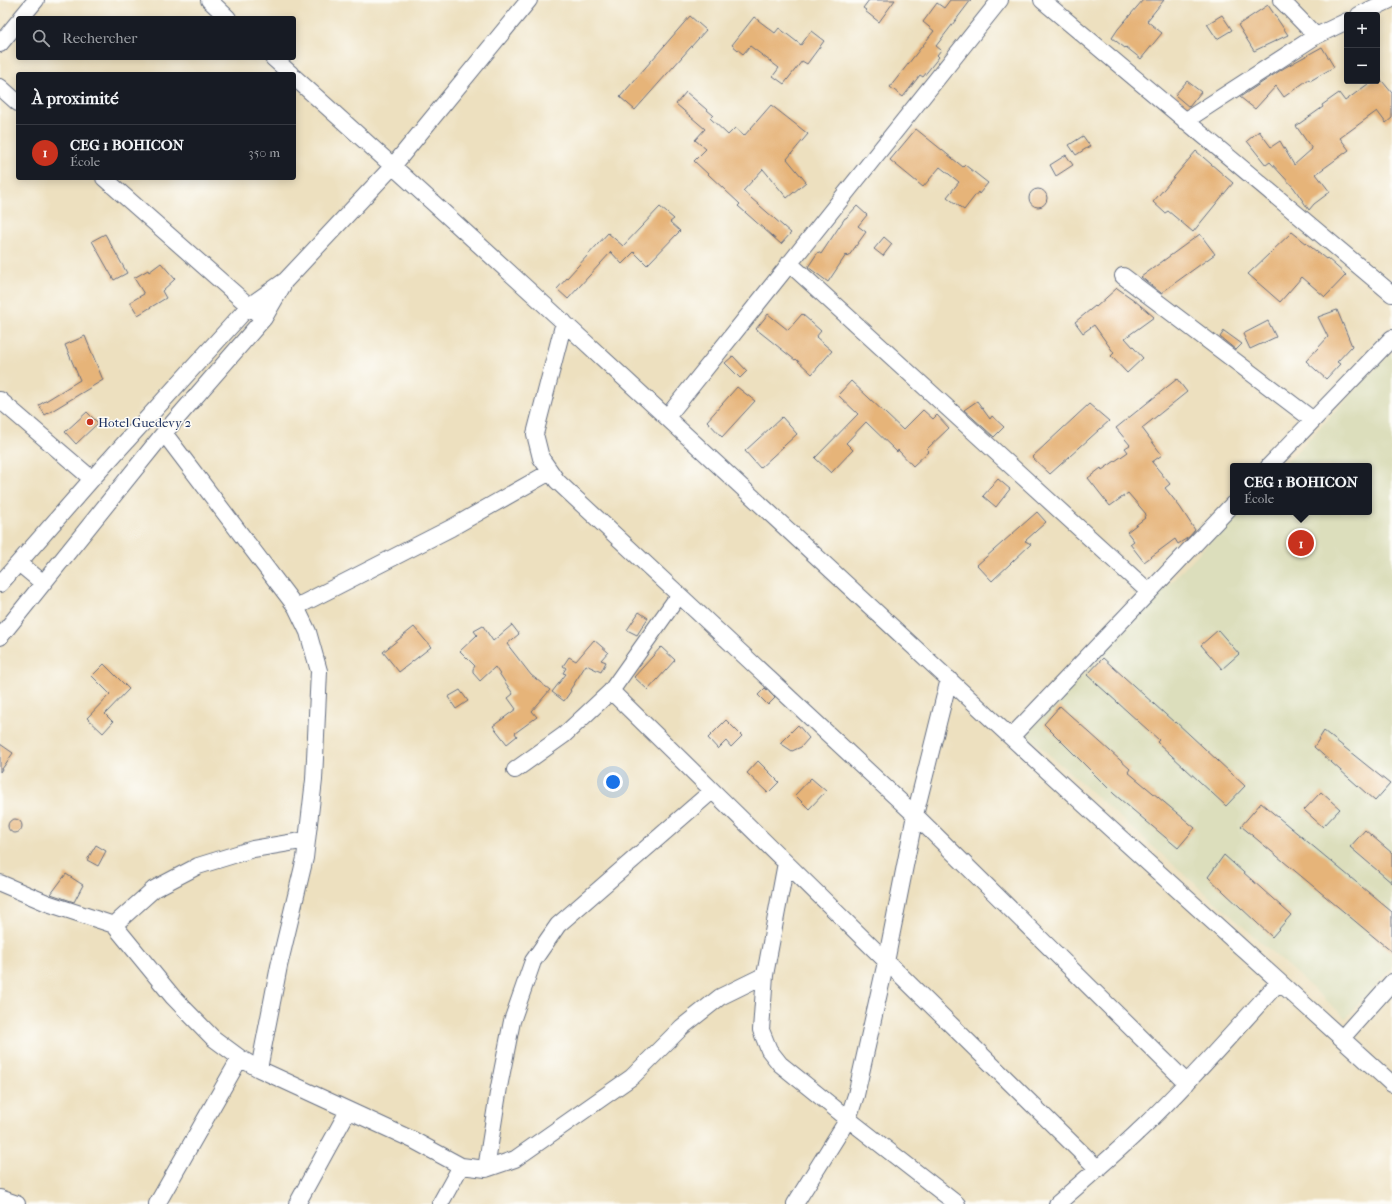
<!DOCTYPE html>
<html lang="fr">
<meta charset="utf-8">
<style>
body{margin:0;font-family:"IM FELL French Canon",serif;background:#20242c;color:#f1f3f6}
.controls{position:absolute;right:12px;top:12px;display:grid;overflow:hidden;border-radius:4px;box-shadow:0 2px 10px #0003}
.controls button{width:36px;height:36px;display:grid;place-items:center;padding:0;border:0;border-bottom:1px solid #363941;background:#171b24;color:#f1f3f6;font:20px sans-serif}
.you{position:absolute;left:613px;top:782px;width:14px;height:14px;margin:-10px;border:3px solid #fff;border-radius:50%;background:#1a73e8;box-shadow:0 0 0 6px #1a73e833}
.badge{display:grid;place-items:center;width:26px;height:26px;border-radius:50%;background:#c8321e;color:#fff;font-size:13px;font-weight:700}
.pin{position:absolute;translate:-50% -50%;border:2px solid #fff;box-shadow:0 1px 4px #0006}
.popup{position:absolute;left:1230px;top:463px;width:142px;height:52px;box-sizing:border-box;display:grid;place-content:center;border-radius:4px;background:#171b24;filter:drop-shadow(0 1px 3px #0005);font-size:13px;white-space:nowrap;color:#9ea1a6}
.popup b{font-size:15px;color:#f1f3f6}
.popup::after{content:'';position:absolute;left:50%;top:100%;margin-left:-8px;border:8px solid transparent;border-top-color:#171b24}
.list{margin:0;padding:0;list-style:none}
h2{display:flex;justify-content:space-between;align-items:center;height:52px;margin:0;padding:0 16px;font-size:17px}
h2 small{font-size:13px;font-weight:400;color:#9ea1a6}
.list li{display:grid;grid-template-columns:26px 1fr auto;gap:12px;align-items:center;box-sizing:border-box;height:56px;padding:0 16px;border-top:1px solid #363941}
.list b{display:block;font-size:15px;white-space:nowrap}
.list p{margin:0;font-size:13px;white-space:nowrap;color:#9ea1a6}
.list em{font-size:13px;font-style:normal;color:#9ea1a6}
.icon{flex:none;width:22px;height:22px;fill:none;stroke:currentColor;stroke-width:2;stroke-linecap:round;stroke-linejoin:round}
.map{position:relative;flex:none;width:1392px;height:1204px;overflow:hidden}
.search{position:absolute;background:#171b24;box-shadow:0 2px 10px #0003;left:16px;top:16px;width:280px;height:44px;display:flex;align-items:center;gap:10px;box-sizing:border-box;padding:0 14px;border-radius:4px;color:#9ea1a6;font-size:15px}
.panel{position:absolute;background:#171b24;box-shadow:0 2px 10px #0003;left:16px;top:72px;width:280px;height:108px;border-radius:4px}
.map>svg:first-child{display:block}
</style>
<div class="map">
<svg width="1392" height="1204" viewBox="0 0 1392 1204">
<rect width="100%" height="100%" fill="#fdfcf7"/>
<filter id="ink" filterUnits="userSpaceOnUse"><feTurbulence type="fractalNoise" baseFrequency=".025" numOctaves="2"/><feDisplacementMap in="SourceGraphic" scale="8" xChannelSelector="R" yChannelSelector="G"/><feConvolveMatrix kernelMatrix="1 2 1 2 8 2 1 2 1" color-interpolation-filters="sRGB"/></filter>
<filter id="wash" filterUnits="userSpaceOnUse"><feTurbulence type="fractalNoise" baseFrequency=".012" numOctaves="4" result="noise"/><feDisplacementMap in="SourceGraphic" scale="16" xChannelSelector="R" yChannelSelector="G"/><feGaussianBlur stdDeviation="0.9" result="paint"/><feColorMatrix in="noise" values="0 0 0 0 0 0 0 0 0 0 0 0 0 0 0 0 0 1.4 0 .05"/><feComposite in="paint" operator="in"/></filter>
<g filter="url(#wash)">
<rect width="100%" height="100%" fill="#ede0bf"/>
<!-- built -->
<path fill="#dcdebc" d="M 1392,352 L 1392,967 L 1346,1018 L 1026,734 L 1238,512 L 1369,512 L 1369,466 L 1283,466 Z"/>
<g id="blocks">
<!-- building -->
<path fill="#e6b479" d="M 869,0 L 895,0 L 879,22 L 865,11 L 866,10 L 863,8 Z
M 950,0 L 971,0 L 936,46 L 941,50 L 937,55 L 939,57 L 923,77 L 920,75 L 903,97 L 890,87 L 934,31 L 923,22 L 937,3 L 944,8 Z
M 1143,0 L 1164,0 L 1147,21 L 1162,33 L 1141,59 L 1126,47 L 1125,48 L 1112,38 L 1118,29 Z
M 1268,5 L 1288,35 L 1254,51 L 1238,25 Z
M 1222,15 L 1232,30 L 1217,39 L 1207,24 Z
M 690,16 L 706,30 L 635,110 L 620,97 Z
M 754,17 L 775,33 L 779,28 L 801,45 L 811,31 L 824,41 L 807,64 L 802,61 L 784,84 L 773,76 L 779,68 L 750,46 L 743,54 L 732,45 Z
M 1322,47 L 1334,67 L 1310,81 L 1309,79 L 1284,97 L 1276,86 L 1255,109 L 1240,97 L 1284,68 Z
M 1378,76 L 1392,93 L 1392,118 L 1386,123 L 1377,111 L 1340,138 L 1349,150 L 1316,174 L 1330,192 L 1314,204 L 1309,210 L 1294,188 L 1270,162 L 1266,165 L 1247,141 L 1259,131 L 1271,147 L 1280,141 L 1294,165 L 1312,149 L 1296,126 L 1323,107 L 1322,105 L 1339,93 L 1345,101 L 1372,81 L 1377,81 L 1377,77 Z
M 1187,81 L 1201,92 L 1189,107 L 1175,95 Z
M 686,92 L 713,115 L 710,118 L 728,135 L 735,128 L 744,136 L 771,105 L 808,134 L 787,159 L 806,182 L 787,198 L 763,169 L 743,191 L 791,233 L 781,244 L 738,206 L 740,204 L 694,161 L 706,149 L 695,140 L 705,129 L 676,104 Z
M 916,129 L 963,167 L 965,165 L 988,183 L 979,194 L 978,192 L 964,210 L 947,197 L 959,182 L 940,167 L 923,187 L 890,160 Z
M 1083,136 L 1090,146 L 1076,155 L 1069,145 Z
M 1196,151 L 1233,183 L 1193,232 L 1168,211 L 1165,213 L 1153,202 Z
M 1066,155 L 1073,165 L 1056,176 L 1050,165 Z
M1029 198a9 9 0 1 1 18 0a9 9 0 1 1-18 0Z
M 857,206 L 867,215 L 858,226 L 866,232 L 848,257 L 846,255 L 828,282 L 808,267 L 818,252 L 821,254 L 845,218 L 846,218 Z
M 660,207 L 674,219 L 670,222 L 680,231 L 647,265 L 634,252 L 622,264 L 611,252 L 568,299 L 557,289 L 608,233 L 623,246 Z
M 1292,232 L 1326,259 L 1327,258 L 1346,275 L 1325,297 L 1302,277 L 1280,302 L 1248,274 Z
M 105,234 L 127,273 L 114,280 L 92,241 Z
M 1200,234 L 1215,254 L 1161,293 L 1141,277 Z
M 884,237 L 892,244 L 883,256 L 874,249 Z
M 161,263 L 175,279 L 162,291 L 166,298 L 138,315 L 130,302 L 144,294 L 134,278 L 148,270 L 149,272 Z
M 1117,288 L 1134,300 L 1154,317 L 1125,338 L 1143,358 L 1127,373 L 1111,356 L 1114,353 L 1094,325 L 1083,333 L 1075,322 L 1095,306 L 1096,307 Z
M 1337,310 L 1352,346 L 1337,362 L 1340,364 L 1326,379 L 1306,361 L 1328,337 L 1318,317 Z
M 768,314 L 788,330 L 802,314 L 821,331 L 816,337 L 832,351 L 812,374 L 796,359 L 795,360 L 756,329 Z
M 1268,321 L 1276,337 L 1250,349 L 1243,334 Z
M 1224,331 L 1242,344 L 1236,350 L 1220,337 Z
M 85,336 L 103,380 L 45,415 L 39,405 L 80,380 L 65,345 Z
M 733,356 L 747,371 L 740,378 L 725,363 Z
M 1177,379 L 1187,392 L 1142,428 L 1162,455 L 1152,462 L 1170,484 L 1165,488 L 1180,507 L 1195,530 L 1189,537 L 1178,544 L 1175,539 L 1144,562 L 1130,544 L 1134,541 L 1127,532 L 1145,518 L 1144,517 L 1146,514 L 1128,493 L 1110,506 L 1088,478 L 1101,468 L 1102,470 L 1128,452 L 1125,448 L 1130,445 L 1116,428 Z
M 851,381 L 903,430 L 923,410 L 933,419 L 937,415 L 949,428 L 927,449 L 929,451 L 913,466 L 898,450 L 897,452 L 866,422 L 846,443 L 853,450 L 831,473 L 815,458 L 858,414 L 838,395 Z
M 737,387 L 755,401 L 722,437 L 707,421 Z
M 977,401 L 990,419 L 992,416 L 1004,427 L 994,437 L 964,410 Z
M 1089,404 L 1109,421 L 1050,474 L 1032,457 Z
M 87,412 L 98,423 L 76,444 L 65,432 Z
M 782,417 L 797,434 L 760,468 L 745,451 Z
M 998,479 L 1010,489 L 996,507 L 983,496 Z
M 1037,512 L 1046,522 L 1025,541 L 1031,544 L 992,581 L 977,565 Z
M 639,612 L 648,618 L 637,635 L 627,630 Z
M 512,625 L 519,634 L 507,644 L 531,675 L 550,690 L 532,711 L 537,717 L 515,733 L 517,736 L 507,744 L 493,726 L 516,709 L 508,698 L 513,694 L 495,667 L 480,681 L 473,673 L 473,669 L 475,666 L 460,651 L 477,635 L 474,631 L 483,626 L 493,641 Z
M 414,627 L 431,647 L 399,672 L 383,652 Z
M 1218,630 L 1239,654 L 1222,669 L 1201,645 Z
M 594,640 L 608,652 L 601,660 L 606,662 L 601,672 L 586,665 L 570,690 L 571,691 L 564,701 L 552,692 L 566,674 L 563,673 L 566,668 L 563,666 L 569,657 L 576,661 Z
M 661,647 L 675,660 L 648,690 L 634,677 Z
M 1103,658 L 1175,723 L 1176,722 L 1245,786 L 1226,806 L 1157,742 L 1159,740 L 1087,675 Z
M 104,664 L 129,689 L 105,714 L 113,722 L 103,733 L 87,718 L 110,694 L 92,676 Z
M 765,688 L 775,698 L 768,705 L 758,695 Z
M 460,690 L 468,701 L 456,709 L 448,697 Z
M 1060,706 L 1130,769 L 1128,772 L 1195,828 L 1178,848 L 1114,794 L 1044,724 Z
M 726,720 L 742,736 L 731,747 L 726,741 L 718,749 L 708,738 Z
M 798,725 L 809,738 L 801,747 L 792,751 L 780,743 Z
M 1324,731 L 1390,784 L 1375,801 L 1314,747 Z
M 0,744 L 13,753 L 0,772 Z
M 758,761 L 779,782 L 768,793 L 747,773 Z
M 811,778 L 826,791 L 809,809 L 795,795 Z
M 1321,792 L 1340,809 L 1323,827 L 1304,810 Z
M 1261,803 L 1392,912 L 1392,952 L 1241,826 Z
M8 826a7 7 0 1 1 14 0a7 7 0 1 1-14 0Z
M 1365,830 L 1392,853 L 1392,883 L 1350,847 Z
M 96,845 L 106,851 L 98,866 L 87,860 Z
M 1224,855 L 1291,915 L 1272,937 L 1208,877 Z
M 66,874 L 83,885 L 74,902 L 51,894 Z"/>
</g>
</g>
<g filter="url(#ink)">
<use href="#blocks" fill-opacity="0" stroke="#646d80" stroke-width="1"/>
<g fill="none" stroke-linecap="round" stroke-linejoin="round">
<defs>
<path id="minor" d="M 209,0 L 228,18
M 1042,0 L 1392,294
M 1281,0 L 1316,36
M 1359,15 L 1390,0
M 21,18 L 36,0
M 0,44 L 18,22
M 273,58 L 291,74
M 294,77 C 528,287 758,502 988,716 C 1121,840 1257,961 1392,1084
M 0,87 L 18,103
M 1185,121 L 1316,36 L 1347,21
M 104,178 L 257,313
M 789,263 L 1149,592
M 1123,276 L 1313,420
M 564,322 L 535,434 L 541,458 L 557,481 L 915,815 L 1187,1083
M 0,400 L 92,479
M 667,417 L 1000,0
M 164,433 L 296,607 L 308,632 L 319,671 L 314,780 L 305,858 L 279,966 L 259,1069
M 1269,466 L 1392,338
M 19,563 L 43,583
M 0,584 L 92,479 L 249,306 L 286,280 L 393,166 L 529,0
M 296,607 L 451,528 L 550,472
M 0,637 L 164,433 L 264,318 L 283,285
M 611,691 L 1098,1169
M 1011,737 L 1233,504
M 515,770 L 564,735 L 611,691 L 679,595
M 786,863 L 765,975 L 761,1030 L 769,1050 L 780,1064 L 848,1119 L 957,1204
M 0,883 L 47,903 L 114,925 L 173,997 L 213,1038 L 240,1058 L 259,1069 L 413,1140 L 461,1166 L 486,1169 L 515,1159 L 632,1077 L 682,1027 L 720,997 L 765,975
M 114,925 L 154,889 L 198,866 L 253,849 L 307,840
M 1342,1038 L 1392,982
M 486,1169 L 499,1087 L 512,1021 L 533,961 L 558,925 L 712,791
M 0,1198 L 17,1204
M 157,1204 L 240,1058
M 297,1204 L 348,1111
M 440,1204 L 461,1166
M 795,1204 L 848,1119 L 856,1095 L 886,962 L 915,815 L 949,679
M 1057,1204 C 1087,1178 1116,1153 1145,1125 C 1192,1080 1235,1030 1279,982"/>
</defs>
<!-- minor casing -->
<use href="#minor" stroke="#646d80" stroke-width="18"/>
<!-- minor -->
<use href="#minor" stroke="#fff" stroke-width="16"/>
</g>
</g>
<!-- markers -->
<circle fill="#c8321e" stroke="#fdfcf7" stroke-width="1.5" cx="90" cy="422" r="4"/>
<g text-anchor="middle" stroke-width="3" stroke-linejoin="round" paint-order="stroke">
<!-- poi labels -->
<g font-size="13" fill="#1b2f5e" stroke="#fdfcf7" text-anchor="start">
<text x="98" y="427">Hotel Guedevy 2</text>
</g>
</g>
</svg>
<div class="controls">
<button>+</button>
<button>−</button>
</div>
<div class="you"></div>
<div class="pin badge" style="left:1301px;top:543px">1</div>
<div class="popup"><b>CEG 1 BOHICON</b>École</div>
<div class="search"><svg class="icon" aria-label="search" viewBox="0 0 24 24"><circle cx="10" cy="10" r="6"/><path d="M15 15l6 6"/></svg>Rechercher</div>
<section class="panel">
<h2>À proximité<small></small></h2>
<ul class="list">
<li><span class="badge">1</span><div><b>CEG 1 BOHICON</b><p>École</p></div><em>350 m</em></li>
</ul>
</section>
</div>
